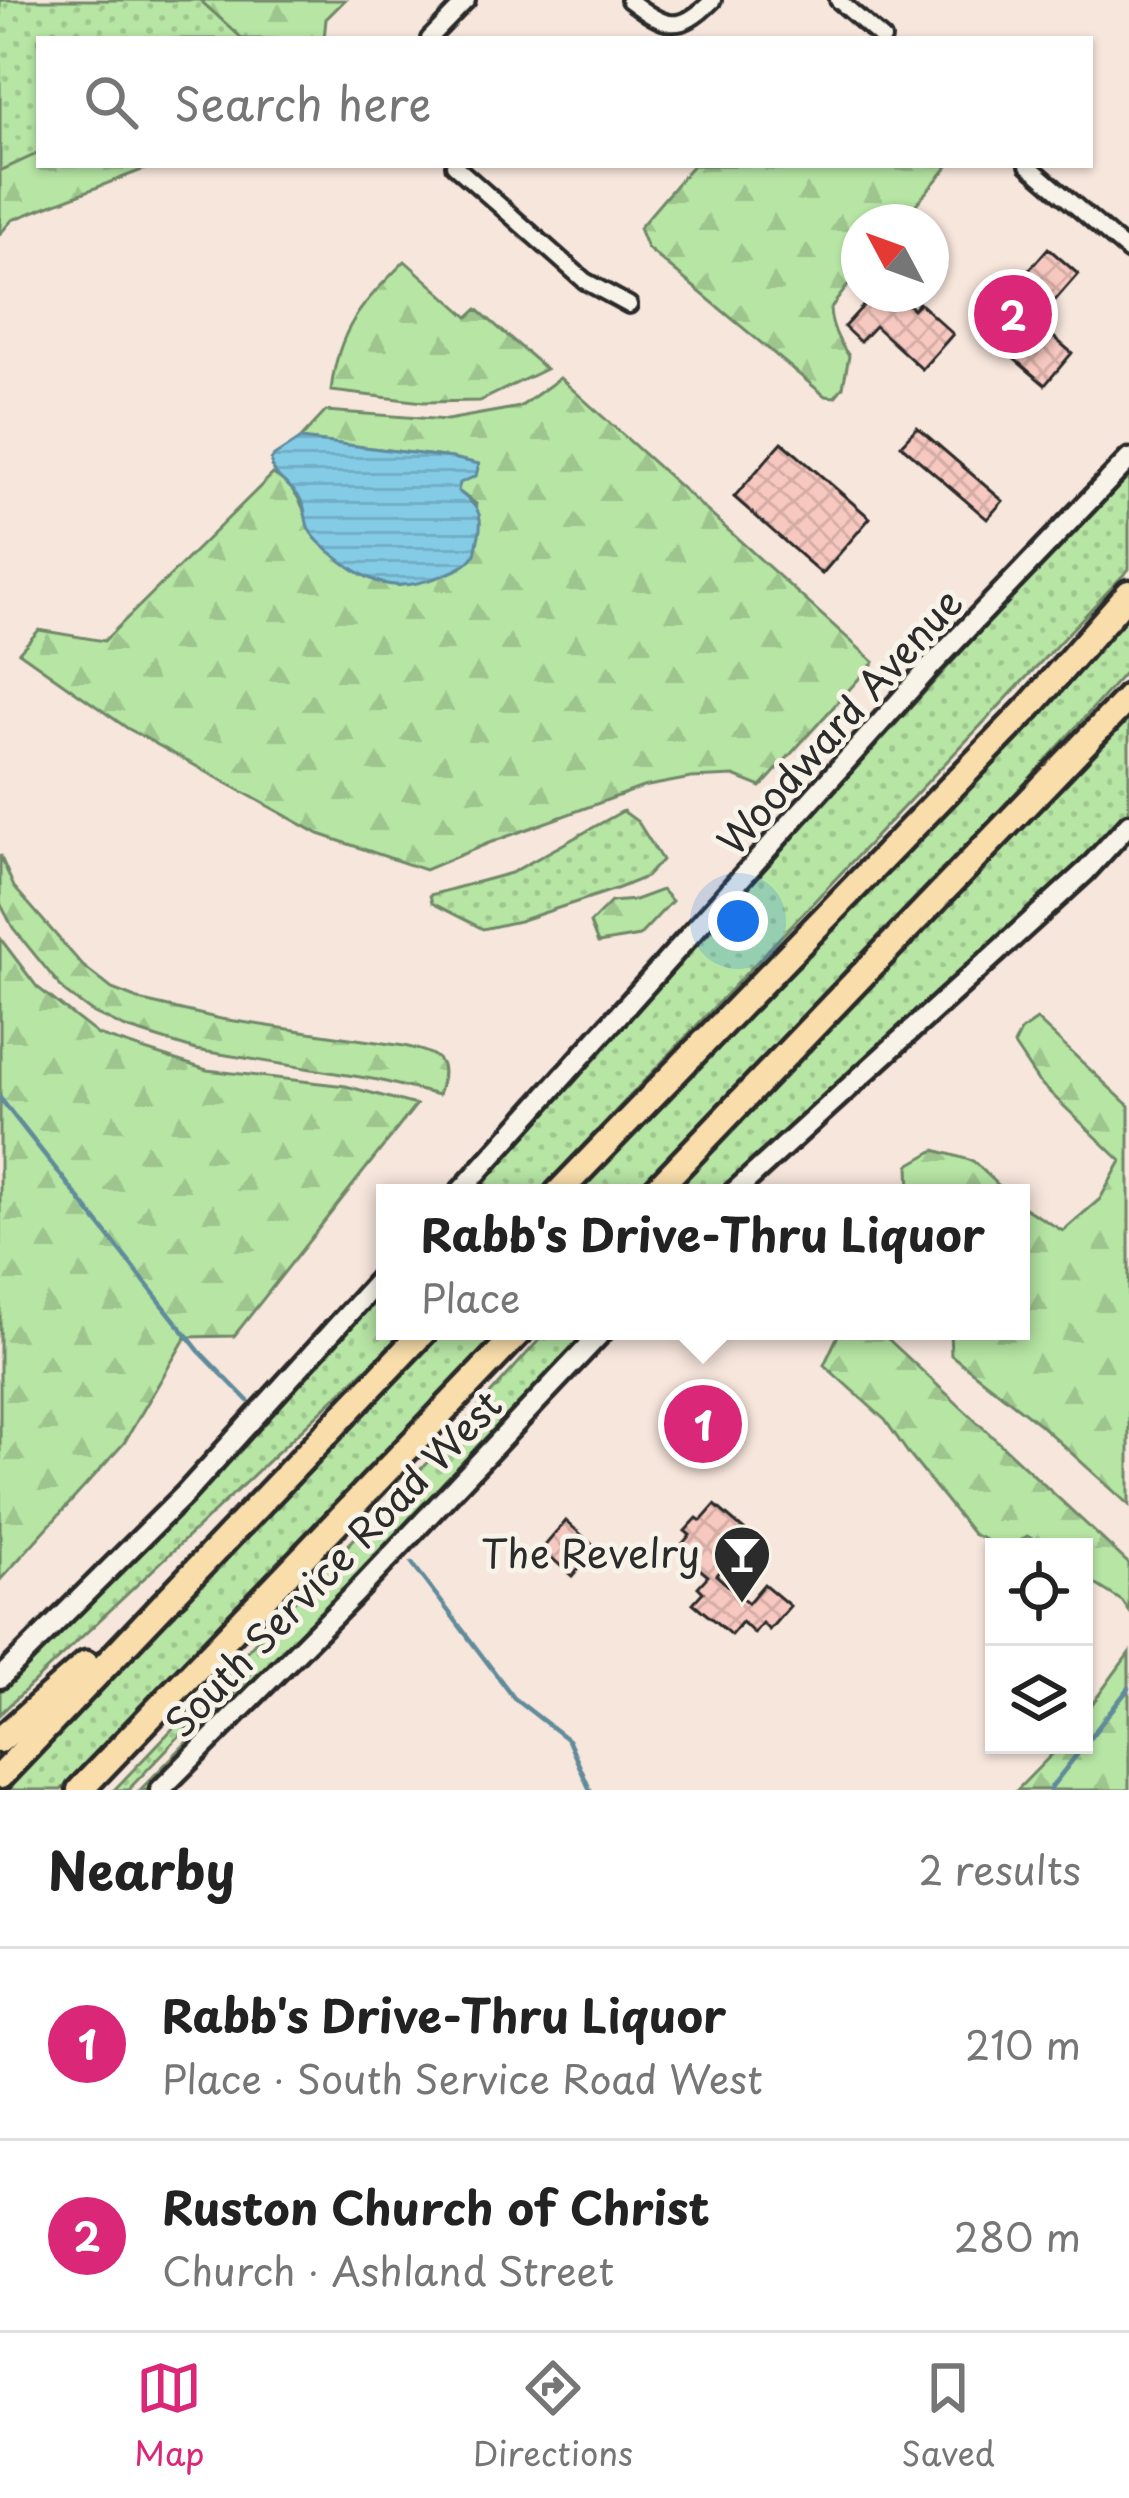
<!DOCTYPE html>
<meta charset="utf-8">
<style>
body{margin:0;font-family:"Playpen Sans",sans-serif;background:#f2f2f2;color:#222}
.controls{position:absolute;right:36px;bottom:36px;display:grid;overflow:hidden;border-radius:0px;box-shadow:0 3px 9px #0004}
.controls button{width:108px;height:108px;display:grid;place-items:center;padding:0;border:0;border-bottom:3px solid #e0e0e0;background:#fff;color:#222;font:60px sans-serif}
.compass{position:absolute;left:841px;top:204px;width:108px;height:108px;border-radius:50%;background:#fff;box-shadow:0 3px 9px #0004;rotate:311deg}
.you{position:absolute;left:738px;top:921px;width:42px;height:42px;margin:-30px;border:9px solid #fff;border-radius:50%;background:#1a73e8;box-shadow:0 0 0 18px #1a73e833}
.badge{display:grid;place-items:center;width:78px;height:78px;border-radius:50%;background:#db2777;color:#fff;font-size:39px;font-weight:700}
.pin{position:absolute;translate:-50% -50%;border:6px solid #fff;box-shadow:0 3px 12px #0006}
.popup{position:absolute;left:376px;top:1184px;width:654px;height:156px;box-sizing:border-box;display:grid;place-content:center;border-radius:0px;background:#fff;filter:drop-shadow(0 3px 9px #0005);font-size:39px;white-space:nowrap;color:#767676}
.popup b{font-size:45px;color:#222}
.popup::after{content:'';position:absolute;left:50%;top:100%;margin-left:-24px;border:24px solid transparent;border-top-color:#fff}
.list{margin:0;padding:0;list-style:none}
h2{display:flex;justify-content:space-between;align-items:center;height:156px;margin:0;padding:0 48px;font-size:51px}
h2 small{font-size:39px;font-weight:400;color:#767676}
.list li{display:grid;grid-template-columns:78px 1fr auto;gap:36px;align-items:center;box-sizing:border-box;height:192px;padding:0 48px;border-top:3px solid #e0e0e0}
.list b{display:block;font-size:45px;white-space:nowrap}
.list p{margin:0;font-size:39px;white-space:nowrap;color:#767676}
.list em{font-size:39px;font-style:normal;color:#767676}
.icon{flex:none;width:66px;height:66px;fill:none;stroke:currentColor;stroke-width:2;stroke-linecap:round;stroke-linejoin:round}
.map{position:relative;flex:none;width:1129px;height:1790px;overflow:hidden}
.search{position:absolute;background:#fff;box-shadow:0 3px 9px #0004;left:36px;right:36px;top:36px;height:132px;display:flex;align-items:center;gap:30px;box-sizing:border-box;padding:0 42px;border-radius:0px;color:#767676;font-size:45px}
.sheet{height:540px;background:#fff}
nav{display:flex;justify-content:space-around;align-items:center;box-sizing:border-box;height:168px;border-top:3px solid #e0e0e0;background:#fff;font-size:33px;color:#767676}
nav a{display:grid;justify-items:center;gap:6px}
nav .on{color:#db2777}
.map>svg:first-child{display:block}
</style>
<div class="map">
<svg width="1129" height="1790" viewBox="0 0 1129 1790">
<defs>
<pattern id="grass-dots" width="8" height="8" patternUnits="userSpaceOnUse" patternTransform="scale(3)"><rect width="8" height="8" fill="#b6e5a4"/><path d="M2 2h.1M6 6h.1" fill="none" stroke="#9dc58d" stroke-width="1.8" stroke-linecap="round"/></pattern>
<pattern id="forest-firs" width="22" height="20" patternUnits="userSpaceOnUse" patternTransform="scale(3)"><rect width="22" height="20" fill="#b6e5a4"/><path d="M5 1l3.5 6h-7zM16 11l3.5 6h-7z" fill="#9dc58d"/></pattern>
<pattern id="water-rules" width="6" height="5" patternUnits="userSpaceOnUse" patternTransform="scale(3)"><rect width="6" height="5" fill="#84cbe6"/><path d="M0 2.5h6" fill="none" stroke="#72aec5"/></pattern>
<pattern id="building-cross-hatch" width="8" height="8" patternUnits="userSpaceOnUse" patternTransform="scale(3)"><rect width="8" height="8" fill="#f7c8bf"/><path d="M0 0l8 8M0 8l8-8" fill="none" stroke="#d4aca4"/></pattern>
</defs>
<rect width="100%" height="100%" fill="#f7e6dc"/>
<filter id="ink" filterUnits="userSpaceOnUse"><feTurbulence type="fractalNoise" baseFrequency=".00833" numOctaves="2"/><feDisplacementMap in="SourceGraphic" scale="24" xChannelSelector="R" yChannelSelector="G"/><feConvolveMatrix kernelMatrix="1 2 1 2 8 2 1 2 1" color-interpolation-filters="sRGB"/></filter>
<g filter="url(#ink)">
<!-- grass -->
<path fill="url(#grass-dots)" stroke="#708868" stroke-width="3" d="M 0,0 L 200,0 L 243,39 L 39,39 L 39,153 L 0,171 Z
M 1129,474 L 1129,569 L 538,1193 L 471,1193 L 1002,607 Z
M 1129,608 L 1129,668 L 1030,778 L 633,1193 L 576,1193 Z
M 1129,710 L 1129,811 C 1003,947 862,1068 725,1193 L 671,1193 L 1007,845 Z
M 623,811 L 638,822 L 662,860 L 646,877 L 619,888 L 519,921 L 483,929 L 432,903 L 430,895 L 511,873 Z
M 385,1289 L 385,1331 L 406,1331 L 0,1714 L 0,1689 L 125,1569 L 269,1418 Z
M 444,1331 L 500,1331 L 61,1790 L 6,1790 Z
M 547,1331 L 594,1331 L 154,1790 L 140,1790 L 230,1698 L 253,1671 L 249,1665 L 217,1702 L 185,1730 L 128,1790 L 114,1790 L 463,1425 Z"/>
<!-- forest -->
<path fill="url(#forest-firs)" stroke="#708868" stroke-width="3" d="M 200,0 L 345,0 L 326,19 L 324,39 L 243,39 Z
M 39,153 L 39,165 L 155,165 L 12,220 L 0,234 L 0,171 Z
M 693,165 L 949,165 L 901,222 L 859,222 L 859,271 L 830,309 C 831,326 838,341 849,356 L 843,387 L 835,397 L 825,396 L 647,248 L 639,228 Z
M 405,261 L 468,317 L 477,309 L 546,369 L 480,401 L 423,402 L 331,391 C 338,328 362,304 405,261 Z
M 560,378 L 874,662 L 761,787 L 734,776 L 691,778 L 643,787 L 489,843 L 425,870 L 319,834 L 127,728 L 19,652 L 39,630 L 104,641 L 273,474 C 296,488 303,502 309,528 L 397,586 L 432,579 L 461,568 L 476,504 L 458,491 L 459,483 L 478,464 L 452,458 L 300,439 L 326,411 L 447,420 L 520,407 Z
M 0,855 L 14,887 L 83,966 L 112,989 L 143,1001 L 221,1019 L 404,1046 C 438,1054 451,1058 438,1095 L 378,1080 L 196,1050 L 126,1028 L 92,1012 L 65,992 L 13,928 L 0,903 Z
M 662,890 L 672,901 L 639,936 L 598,943 L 590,923 L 611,902 L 635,900 Z
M 0,938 L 37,987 L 98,1035 L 207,1070 L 346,1086 L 416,1105 L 234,1336 L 186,1337 L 124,1443 L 0,1580 Z
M 1037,1020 L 1129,1106 L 1129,1505 L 1038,1423 L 951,1355 L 950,1331 L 1021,1331 L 1021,1206 L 1063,1231 L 1100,1199 L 1121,1161 L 1038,1081 L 1014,1045 L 1021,1031 Z
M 935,1150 L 973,1161 L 1007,1193 L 910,1193 L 909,1165 Z
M 840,1331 L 879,1331 L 887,1338 L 1129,1564 L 1129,1611 L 1122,1601 L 1084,1577 L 1084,1547 L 1049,1547 L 1027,1536 L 1013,1547 L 1001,1547 L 973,1534 L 908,1453 L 885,1420 L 824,1365 Z
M 1129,1653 L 1129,1790 L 1017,1790 L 1061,1745 L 1084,1745 L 1084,1715 Z"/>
<!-- water -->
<path fill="url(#water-rules)" stroke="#608b9b" stroke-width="3" d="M 300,439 L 452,458 L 479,464 L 476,476 L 460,483 L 458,491 C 475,504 484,512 479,535 C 477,542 477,548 475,554 C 467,571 419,585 401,585 C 378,587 351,569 335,556 C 326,549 314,539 309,529 C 305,521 306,510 302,502 C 294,484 272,480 271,460 L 274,456 Z"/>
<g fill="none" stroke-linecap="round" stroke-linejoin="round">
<!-- stream -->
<path stroke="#608b9b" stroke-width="4.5" d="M 0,1098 L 199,1351 L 248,1401
M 412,1563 L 514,1698 L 568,1740 L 590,1790
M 1049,1790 L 1129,1688"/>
</g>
<!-- building -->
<path fill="url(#building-cross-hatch)" stroke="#2b2b2b" stroke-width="3" d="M 1048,248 L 1078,274 L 1036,322 L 1072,353 L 1045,385 L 980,330 L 989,319 L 976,309 L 986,297 L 997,307 Z
M 874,294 L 896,294 L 913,309 L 919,303 L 953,334 L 922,369 L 875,326 L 860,342 L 844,327 Z
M 917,427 L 1003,501 L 987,519 L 901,445 Z
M 782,442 L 870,518 L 822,574 L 734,497 Z
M 695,1400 L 727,1429 L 707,1450 L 693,1437 L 695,1434 L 678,1418 Z
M 715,1505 L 750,1535 L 716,1575 L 748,1603 L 764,1584 L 790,1606 L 769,1630 L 762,1623 L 754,1633 L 742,1622 L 731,1635 L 693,1603 L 703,1592 L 698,1587 L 708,1576 L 677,1550 L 690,1535 L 685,1531 L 697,1518 L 701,1521 Z
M 566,1521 L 596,1548 L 572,1576 L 542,1549 Z"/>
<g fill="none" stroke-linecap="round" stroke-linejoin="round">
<defs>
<path id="minor" d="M 629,0 C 665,27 678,35 713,0
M 838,0 L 883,39
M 429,39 L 467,0
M 454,165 L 585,281 L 629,305
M 1028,165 L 1129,252"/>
<path id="secondary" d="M 459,1193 L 932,665 L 1129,459
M 733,1193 L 1086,871 L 1129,824
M 0,1678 L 185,1494 L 385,1273
M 160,1790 L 352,1597 L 603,1331"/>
<path id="motorway" d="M 558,1193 L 1030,706 L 1129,593
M 653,1193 L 1129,697
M 0,1740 L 86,1664
M 0,1776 L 424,1331
M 80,1790 L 520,1331"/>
</defs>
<!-- minor casing -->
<use href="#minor" stroke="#2b2b2b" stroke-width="22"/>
<!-- secondary casing -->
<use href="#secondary" stroke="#2b2b2b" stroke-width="27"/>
<!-- motorway casing -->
<use href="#motorway" stroke="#2b2b2b" stroke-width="33"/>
<!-- minor -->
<use href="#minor" stroke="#f7f3e8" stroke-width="14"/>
<!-- secondary -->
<use href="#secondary" stroke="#f7f3e8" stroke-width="18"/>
<!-- motorway -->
<use href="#motorway" stroke="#f9ddab" stroke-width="24"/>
</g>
</g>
<!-- icons -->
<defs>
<symbol id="bar-pin" viewBox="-11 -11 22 30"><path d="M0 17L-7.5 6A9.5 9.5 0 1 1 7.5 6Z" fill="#2b2b2b" stroke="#f7f3e8"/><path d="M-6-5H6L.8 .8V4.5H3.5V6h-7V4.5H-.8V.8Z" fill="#fff"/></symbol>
</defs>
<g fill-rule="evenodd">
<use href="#bar-pin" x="709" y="1521" width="66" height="90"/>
</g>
<g text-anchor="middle" stroke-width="10" stroke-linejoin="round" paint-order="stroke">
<!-- street labels -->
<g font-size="39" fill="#2b2b2b" stroke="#f7f3e8">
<text transform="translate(840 722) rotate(-48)" y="14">Woodward Avenue</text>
<text transform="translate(334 1564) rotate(-46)" y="14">South Service Road West</text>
</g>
<!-- poi labels -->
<g font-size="39" fill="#2b2b2b" stroke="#f7f3e8" text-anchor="end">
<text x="700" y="1568">The Revelry</text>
</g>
</g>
</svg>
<div class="controls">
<button><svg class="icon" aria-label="locate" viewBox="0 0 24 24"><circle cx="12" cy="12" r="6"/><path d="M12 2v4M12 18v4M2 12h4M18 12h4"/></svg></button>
<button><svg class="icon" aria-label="layers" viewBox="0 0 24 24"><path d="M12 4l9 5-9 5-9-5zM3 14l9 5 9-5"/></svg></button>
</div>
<svg class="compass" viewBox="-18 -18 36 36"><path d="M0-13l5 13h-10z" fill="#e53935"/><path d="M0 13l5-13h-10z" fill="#767676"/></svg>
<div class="you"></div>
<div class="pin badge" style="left:703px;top:1424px">1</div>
<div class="popup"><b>Rabb's Drive-Thru Liquor</b>Place</div>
<div class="pin badge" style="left:1013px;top:314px">2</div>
<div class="search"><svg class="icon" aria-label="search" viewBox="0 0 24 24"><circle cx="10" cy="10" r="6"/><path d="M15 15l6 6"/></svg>Search here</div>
</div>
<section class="sheet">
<h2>Nearby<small>2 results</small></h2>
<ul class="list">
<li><span class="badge">1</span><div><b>Rabb's Drive-Thru Liquor</b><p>Place · South Service Road West</p></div><em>210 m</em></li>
<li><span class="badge">2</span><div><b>Ruston Church of Christ</b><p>Church · Ashland Street</p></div><em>280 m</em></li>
</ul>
</section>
<nav>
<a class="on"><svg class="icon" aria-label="map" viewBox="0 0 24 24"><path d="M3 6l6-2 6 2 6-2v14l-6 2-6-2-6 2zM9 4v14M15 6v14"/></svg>Map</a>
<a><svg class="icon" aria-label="directions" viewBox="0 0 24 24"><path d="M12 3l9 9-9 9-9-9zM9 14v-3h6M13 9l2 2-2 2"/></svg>Directions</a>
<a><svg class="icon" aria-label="saved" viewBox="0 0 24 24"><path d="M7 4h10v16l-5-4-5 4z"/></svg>Saved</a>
</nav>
